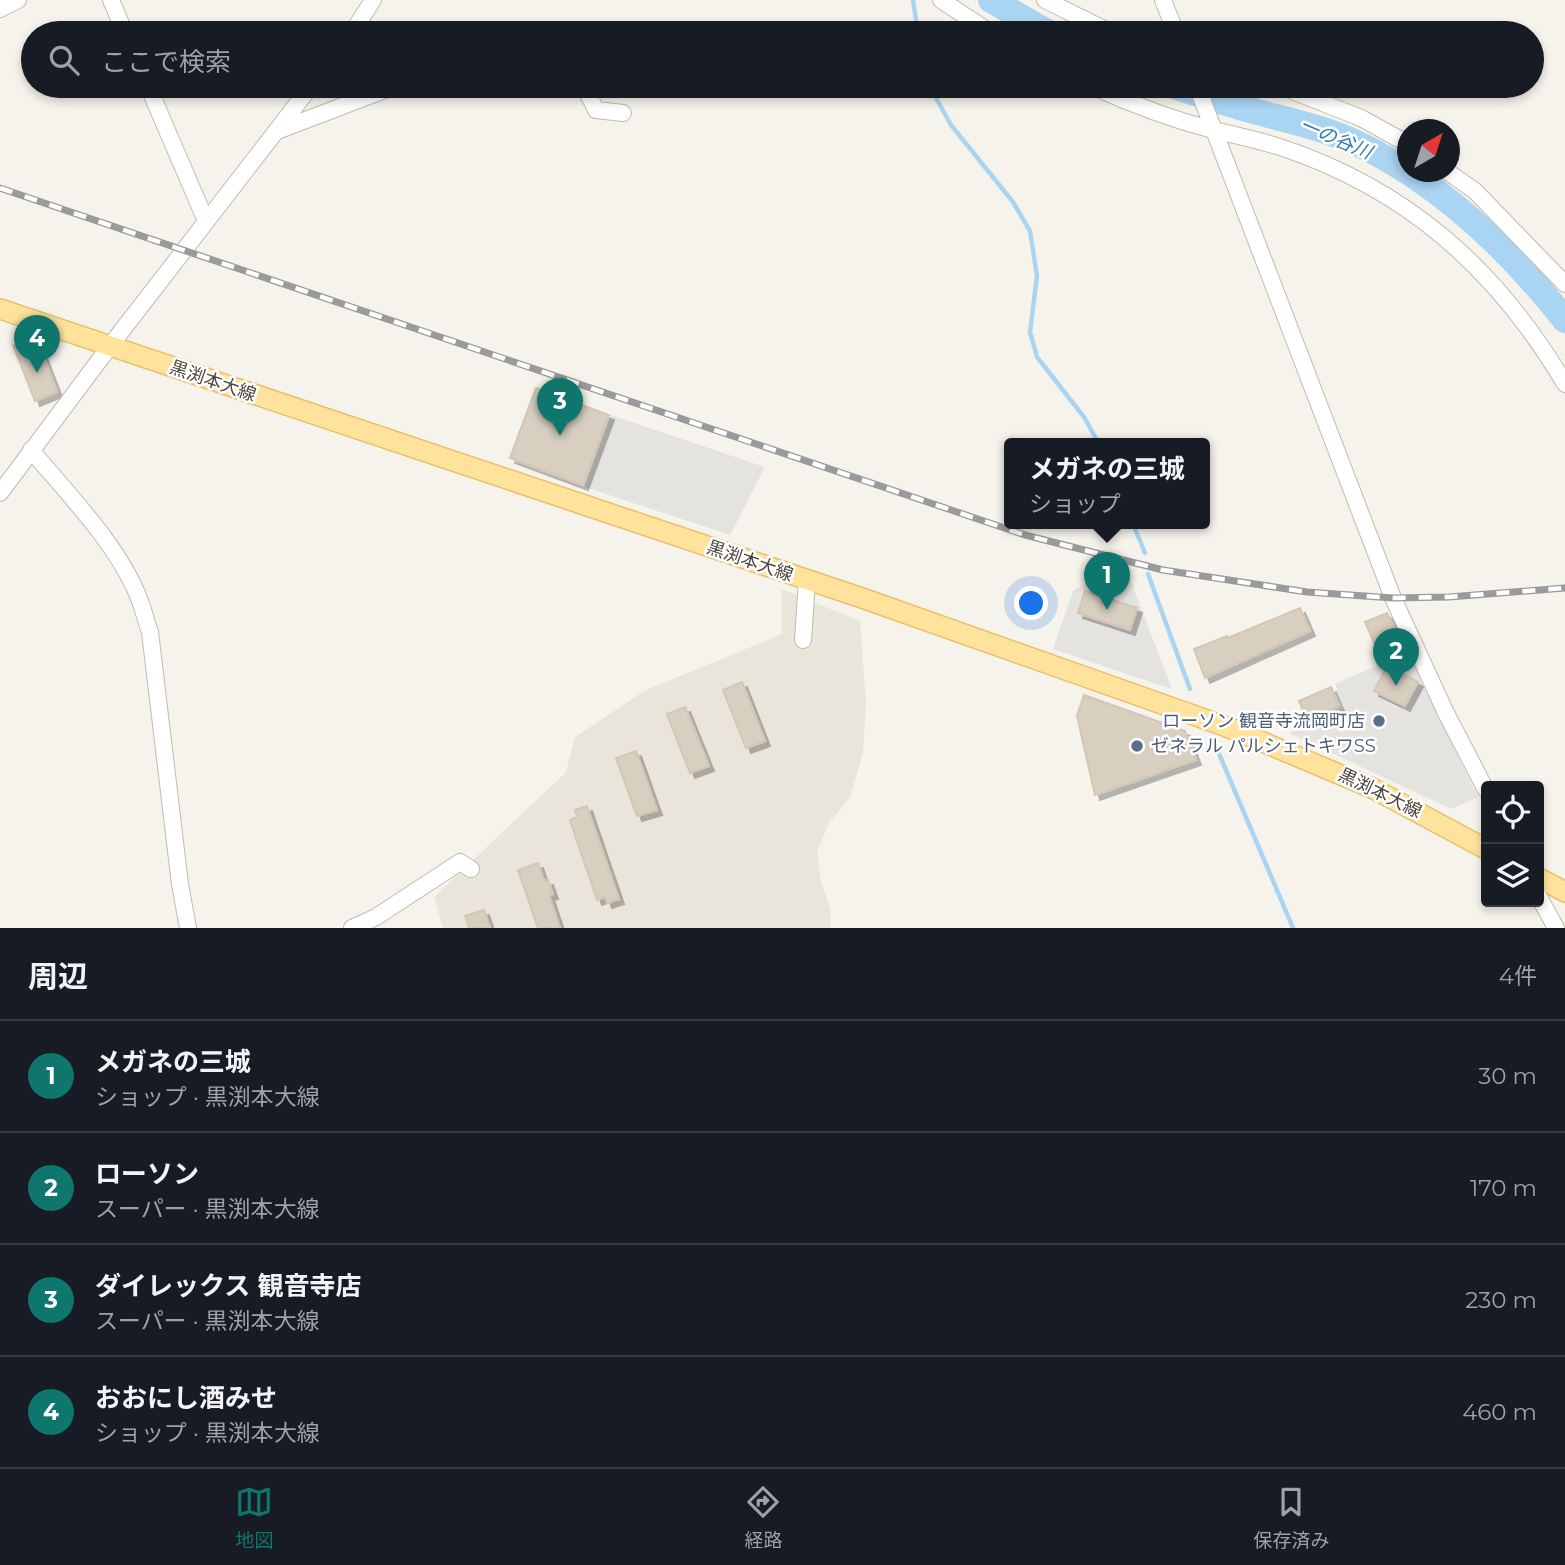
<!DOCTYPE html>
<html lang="ja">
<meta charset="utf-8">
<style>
body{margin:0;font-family:Montserrat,"Noto Sans JP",sans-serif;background:#20242c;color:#f1f3f6}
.controls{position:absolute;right:21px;bottom:21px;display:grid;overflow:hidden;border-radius:7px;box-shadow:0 4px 10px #0003}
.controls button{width:63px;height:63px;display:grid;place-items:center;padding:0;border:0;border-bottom:2px solid #363941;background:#171b24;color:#f1f3f6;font:35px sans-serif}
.compass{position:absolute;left:1397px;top:119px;width:63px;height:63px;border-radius:50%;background:#171b24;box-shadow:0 4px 10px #0003;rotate:39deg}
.you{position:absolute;left:1032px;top:604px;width:24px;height:24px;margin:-18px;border:5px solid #fff;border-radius:50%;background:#1a73e8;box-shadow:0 0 0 10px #1a73e833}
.badge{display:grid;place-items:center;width:46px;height:46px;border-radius:50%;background:#0f766e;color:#fff;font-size:23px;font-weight:700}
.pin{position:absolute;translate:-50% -58px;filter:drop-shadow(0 2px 4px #0008)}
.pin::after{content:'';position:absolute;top:37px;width:24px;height:21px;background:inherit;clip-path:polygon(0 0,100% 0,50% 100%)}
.popup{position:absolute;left:1004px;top:438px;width:206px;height:91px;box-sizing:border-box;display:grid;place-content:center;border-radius:7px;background:#171b24;filter:drop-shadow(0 2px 5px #0005);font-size:23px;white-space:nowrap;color:#9ea1a6}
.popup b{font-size:26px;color:#f1f3f6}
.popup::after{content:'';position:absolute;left:50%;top:100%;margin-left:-14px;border:14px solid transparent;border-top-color:#171b24}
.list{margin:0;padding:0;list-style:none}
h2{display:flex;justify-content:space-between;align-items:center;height:91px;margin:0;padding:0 28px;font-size:30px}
h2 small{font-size:23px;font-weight:400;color:#9ea1a6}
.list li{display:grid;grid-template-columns:46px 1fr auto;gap:21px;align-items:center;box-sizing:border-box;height:112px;padding:0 28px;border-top:2px solid #363941}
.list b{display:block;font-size:26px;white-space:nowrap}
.list p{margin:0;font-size:23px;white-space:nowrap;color:#9ea1a6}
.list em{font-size:23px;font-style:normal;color:#9ea1a6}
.icon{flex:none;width:38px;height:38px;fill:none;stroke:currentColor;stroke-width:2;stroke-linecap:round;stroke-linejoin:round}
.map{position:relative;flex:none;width:1565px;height:928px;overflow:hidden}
.search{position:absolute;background:#171b24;box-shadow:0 4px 10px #0003;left:21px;right:21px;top:21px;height:77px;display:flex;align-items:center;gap:18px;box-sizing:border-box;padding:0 24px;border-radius:38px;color:#9ea1a6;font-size:26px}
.sheet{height:539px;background:#171b24}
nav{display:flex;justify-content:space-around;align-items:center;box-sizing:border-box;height:98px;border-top:2px solid #363941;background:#171b24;font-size:19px;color:#9ea1a6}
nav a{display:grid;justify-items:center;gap:4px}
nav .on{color:#0f766e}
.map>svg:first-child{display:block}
</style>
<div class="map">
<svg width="1565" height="928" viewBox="0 0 1565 928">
<defs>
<filter id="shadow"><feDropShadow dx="5" dy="5" stdDeviation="0" flood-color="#0004"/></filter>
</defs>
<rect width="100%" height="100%" fill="#f6f3ec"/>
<!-- residential -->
<path fill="#eae5da" d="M 781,589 L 860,621 L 866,703 L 863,753 L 850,797 L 829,823 L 817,852 L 821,881 L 830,909 L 831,928 L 443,928 L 434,897 L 566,772 L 575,737 L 644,691 L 782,634 Z"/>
<!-- parking -->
<path fill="#e5e3e0" d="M 611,415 L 765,467 L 730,535 L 585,487 Z
M 1105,572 L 1130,579 L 1172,689 L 1053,649 L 1073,591 Z
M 1407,652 L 1478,797 L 1451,809 L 1289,733 L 1344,709 L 1335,684 Z"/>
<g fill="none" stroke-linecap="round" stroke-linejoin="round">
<!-- stream -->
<path stroke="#a9d4f2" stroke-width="4.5" d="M 913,0 L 918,33
M 932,86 L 937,100 L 951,125 L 1013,202 L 1030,231 L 1037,276 L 1030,332 L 1037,357 L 1084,417 L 1099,444
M 1133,524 L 1145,553
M 1148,574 L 1190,689
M 1214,742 L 1293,928"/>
<!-- river -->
<path stroke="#a9d4f2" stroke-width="26" d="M 991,0 L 1049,33
M 1174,86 C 1199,94 1224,103 1250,110 C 1286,120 1322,127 1356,143 C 1438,181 1510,250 1565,320"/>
</g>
<!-- building -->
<path fill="#d8cfc1" stroke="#d3c7b4" stroke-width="2" filter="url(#shadow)" d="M 13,345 L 42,353 L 57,392 L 35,401 Z
M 536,388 L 609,415 L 583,485 L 510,458 Z
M 1085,591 L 1137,608 L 1130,630 L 1078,613 Z
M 1300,608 L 1310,631 L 1205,678 L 1194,649 L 1227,636 L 1228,638 Z
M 1387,613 L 1402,645 L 1379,654 L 1365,622 Z
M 1387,666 L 1418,682 L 1405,706 L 1374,691 Z
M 742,682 L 765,741 L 746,748 L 723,690 Z
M 1331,687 L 1339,706 L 1307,720 L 1299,701 Z
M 1084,695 L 1185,731 L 1196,760 L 1095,795 L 1077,716 Z
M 685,707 L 709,766 L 690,773 L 667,714 Z
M 636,751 L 657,810 L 637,816 L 616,758 Z
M 587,806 L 619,899 L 607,903 L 605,897 L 597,900 L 570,820 L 577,817 L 575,810 Z
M 538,863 L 544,881 L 548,880 L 553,894 L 549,895 L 560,928 L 538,928 L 518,870 Z
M 484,910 L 490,928 L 469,928 L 465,916 Z"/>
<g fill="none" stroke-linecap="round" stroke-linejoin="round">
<defs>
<path id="minor" d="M 111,0 L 125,33
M 941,0 L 991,33
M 1045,0 L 1112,33
M 1163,0 L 1176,33
M 0,9 L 18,0
M 352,33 L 373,0
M 148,86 L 206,221
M 584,86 L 596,110 L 623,113
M 1092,86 C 1131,104 1171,119 1213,130 C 1235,135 1258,140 1280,147 C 1407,189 1497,269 1565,384
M 1197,86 L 1393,598 L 1446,713 L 1486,790
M 1280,86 L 1361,118 L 1408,144
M 277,131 L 395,86
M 1448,172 L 1475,191 L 1565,284
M 31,450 C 67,493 121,548 140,601 C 144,611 146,622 150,632 L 180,884 L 188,928
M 0,493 L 110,346 L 311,86
M 803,640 L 807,580
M 1539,897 L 1556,928
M 352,928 L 376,917 L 460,862 L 471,869"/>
<path id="major" d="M 0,309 L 862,598 L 1227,727 L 1372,788 L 1486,849
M 1539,878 L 1565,892"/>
</defs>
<!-- minor casing -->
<use href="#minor" stroke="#c2bbae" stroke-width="18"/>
<!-- major casing -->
<use href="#major" stroke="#e6c16a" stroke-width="22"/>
<!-- minor -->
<use href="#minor" stroke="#fff" stroke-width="16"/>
<!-- major -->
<use href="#major" stroke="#ffe39c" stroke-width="19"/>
<defs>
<path id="rail" d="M 0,188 L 1025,535 L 1163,570 L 1307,592 L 1393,598 L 1449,597 L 1565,588"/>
</defs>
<!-- rail casing -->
<use href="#rail" stroke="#9a9a9a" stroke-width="7"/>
<!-- rail -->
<use href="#rail" stroke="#fff" stroke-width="4.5" stroke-dasharray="13" stroke-linecap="butt"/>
</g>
<!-- markers -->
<g fill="#5c6f8a" stroke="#fff" stroke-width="2.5">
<circle cx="1379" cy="721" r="7"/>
<circle cx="1137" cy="746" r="7"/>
</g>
<g text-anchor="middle" stroke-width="5" stroke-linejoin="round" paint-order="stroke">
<!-- street labels -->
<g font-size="18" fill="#4b4439" stroke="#fff">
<text transform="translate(213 381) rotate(19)" y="6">黒渕本大線</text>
<text transform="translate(750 561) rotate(19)" y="6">黒渕本大線</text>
<text transform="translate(1380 793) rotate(26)" y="6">黒渕本大線</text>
</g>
<!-- service labels -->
<g font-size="18" fill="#4e5e75" stroke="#fff" text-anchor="end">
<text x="1365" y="727">ローソン 観音寺流岡町店</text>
<text x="1151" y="752" text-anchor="start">ゼネラル パルシェトキワSS</text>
</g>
<!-- water labels -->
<g font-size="19" font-style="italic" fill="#2e7ab2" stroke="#fff">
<text transform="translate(1336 138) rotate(23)" y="7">一の谷川</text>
</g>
</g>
</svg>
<div class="controls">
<button><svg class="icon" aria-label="locate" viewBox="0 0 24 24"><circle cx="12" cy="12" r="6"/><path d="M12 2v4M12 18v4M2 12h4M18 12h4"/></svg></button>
<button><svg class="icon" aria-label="layers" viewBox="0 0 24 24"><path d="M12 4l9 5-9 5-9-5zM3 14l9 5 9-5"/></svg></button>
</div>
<svg class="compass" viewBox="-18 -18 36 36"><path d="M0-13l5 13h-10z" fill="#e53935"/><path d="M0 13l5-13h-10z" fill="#9ea1a6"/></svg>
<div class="you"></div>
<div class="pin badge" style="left:1107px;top:610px">1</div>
<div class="popup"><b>メガネの三城</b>ショップ</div>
<div class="pin badge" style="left:1396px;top:686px">2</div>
<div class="pin badge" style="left:560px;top:436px">3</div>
<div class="pin badge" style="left:37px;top:373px">4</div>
<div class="search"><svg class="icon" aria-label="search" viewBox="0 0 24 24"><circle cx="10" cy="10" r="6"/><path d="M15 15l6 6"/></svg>ここで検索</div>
</div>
<section class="sheet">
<h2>周辺<small>4件</small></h2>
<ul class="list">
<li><span class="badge">1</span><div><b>メガネの三城</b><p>ショップ · 黒渕本大線</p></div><em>30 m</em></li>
<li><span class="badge">2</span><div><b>ローソン</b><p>スーパー · 黒渕本大線</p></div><em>170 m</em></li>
<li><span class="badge">3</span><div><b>ダイレックス 観音寺店</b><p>スーパー · 黒渕本大線</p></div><em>230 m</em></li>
<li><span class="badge">4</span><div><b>おおにし酒みせ</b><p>ショップ · 黒渕本大線</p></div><em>460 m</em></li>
</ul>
</section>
<nav>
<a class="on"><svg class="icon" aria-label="map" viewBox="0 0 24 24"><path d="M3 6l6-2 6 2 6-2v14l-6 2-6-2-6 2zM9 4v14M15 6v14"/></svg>地図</a>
<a><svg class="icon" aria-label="directions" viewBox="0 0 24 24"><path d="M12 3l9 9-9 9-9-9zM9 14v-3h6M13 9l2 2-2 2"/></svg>経路</a>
<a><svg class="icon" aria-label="saved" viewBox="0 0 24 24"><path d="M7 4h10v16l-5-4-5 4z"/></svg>保存済み</a>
</nav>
